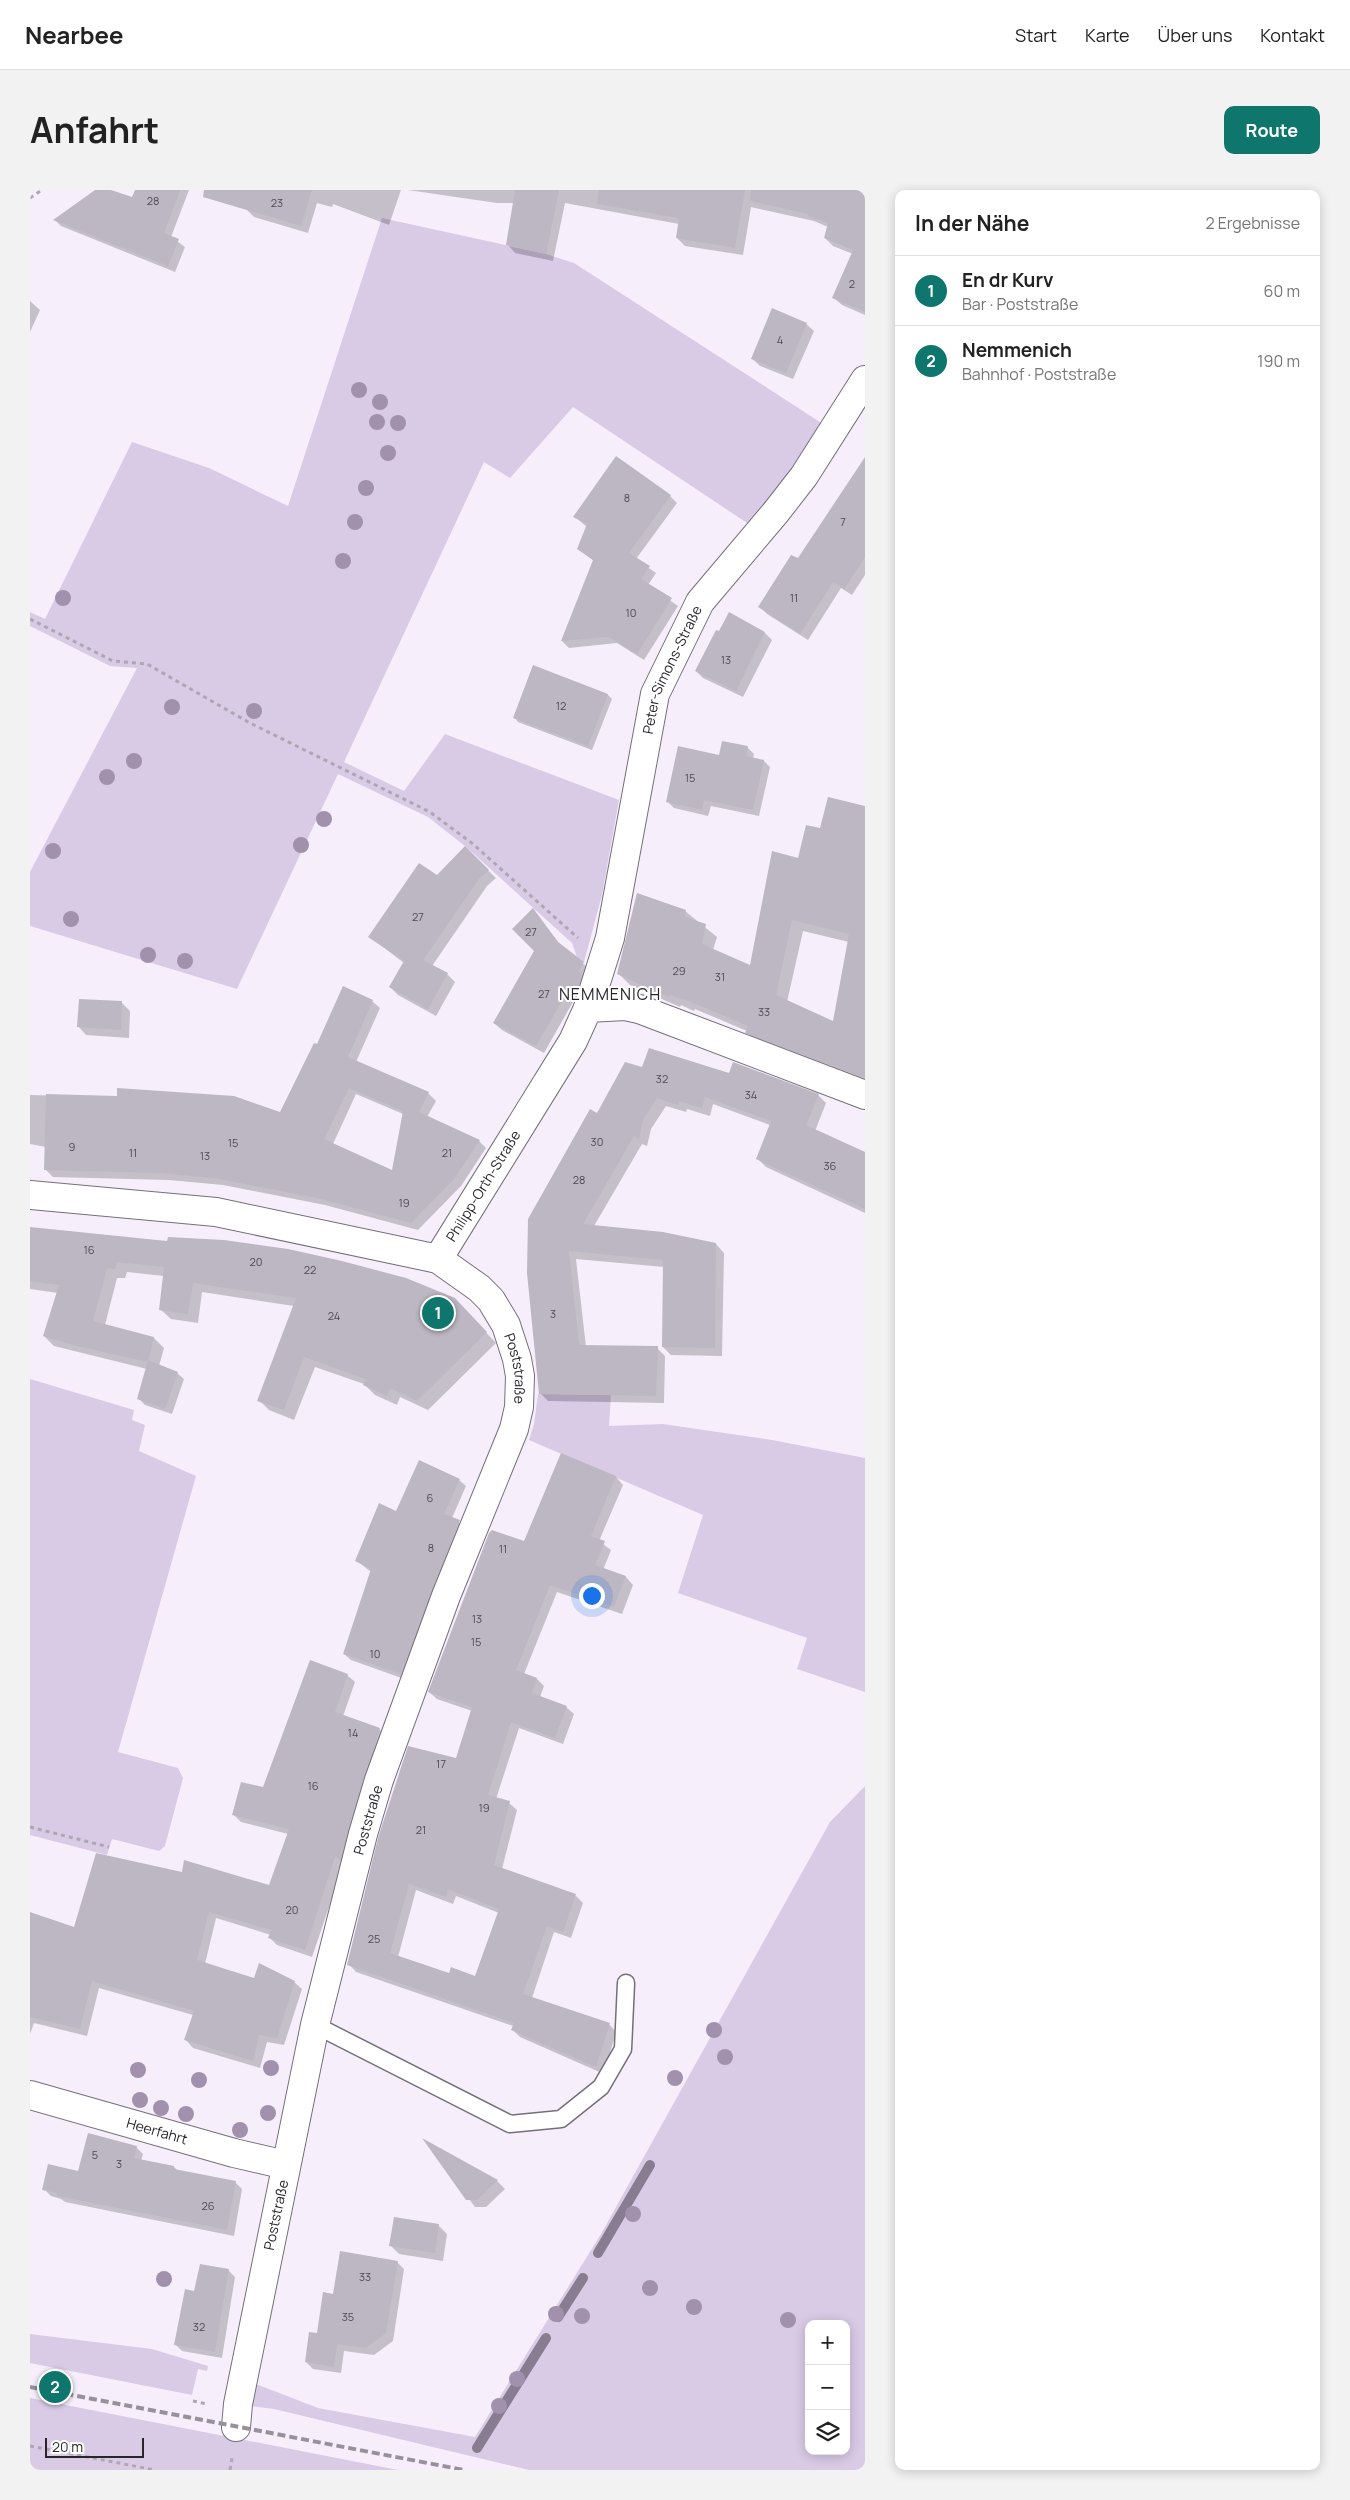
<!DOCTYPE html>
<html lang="de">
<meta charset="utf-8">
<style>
body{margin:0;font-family:Manrope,sans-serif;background:#f2f2f2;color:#222}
.controls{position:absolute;right:15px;bottom:15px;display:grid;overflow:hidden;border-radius:10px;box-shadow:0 2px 12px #0003}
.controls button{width:45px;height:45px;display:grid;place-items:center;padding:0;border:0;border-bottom:1px solid #e0e0e0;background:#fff;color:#222;font:25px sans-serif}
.scale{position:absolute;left:15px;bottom:12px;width:99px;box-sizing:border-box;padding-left:5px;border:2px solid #29262b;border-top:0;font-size:14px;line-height:18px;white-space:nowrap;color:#29262b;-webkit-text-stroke:4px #fff;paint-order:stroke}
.you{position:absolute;left:561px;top:1405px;width:18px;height:18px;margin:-12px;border:4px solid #fff;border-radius:50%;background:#1a73e8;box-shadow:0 0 0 8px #1a73e833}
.badge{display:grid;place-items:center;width:32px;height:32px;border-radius:50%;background:#0f766e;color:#fff;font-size:16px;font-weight:700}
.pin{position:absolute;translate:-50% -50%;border:2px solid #fff;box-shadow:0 1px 5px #0006}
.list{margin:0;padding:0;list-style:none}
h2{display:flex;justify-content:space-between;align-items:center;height:65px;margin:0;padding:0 20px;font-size:21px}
h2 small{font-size:16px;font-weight:400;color:#767676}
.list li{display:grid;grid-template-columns:32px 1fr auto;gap:15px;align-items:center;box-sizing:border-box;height:70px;padding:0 20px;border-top:1px solid #e0e0e0}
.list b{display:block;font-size:19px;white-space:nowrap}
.list p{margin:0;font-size:16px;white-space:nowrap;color:#767676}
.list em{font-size:16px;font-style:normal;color:#767676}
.icon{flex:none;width:28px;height:28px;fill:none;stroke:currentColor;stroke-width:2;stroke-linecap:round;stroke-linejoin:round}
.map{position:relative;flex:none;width:835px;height:2280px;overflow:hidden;border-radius:10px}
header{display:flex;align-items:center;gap:30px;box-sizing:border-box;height:70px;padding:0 25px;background:#fff;border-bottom:1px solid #e0e0e0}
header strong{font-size:24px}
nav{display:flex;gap:28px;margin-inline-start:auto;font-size:18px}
.intro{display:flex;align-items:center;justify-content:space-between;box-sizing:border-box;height:120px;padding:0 30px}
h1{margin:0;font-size:35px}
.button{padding:12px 22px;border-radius:10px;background:#0f766e;color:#fff;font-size:18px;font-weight:700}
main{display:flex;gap:30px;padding:0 30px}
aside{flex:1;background:#fff;border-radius:10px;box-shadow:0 2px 12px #0003}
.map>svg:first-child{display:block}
</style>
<header>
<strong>Nearbee</strong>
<nav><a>Start</a><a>Karte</a><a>Über uns</a><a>Kontakt</a></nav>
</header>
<div class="intro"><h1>Anfahrt</h1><a class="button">Route</a></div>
<main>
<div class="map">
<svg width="835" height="2280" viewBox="0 0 835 2280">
<rect width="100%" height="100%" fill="#f6effb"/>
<!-- green -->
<path fill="#d9cae6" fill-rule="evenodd" d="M 352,28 L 516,64 L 544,73 L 793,234 L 720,335 L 543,217 L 480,288 L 454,272 L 314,572 L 374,601 L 415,544 L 589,610 L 572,705 L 554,772 L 547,767 L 542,753 L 435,656 L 398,627 L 308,584 L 207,799 L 0,736 L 0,682 L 107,478 L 80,476 L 0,436 L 0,422 L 15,429 L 102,252 L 179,278 L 258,316 Z
M 0,1189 L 104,1220 L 102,1230 L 115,1235 L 109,1261 L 166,1286 L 88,1562 L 148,1578 L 153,1588 L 135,1656 L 129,1661 L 82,1649 L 77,1665 L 0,1645 Z
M 508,1204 L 581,1205 L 579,1236 L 633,1234 L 742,1250 L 835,1268 L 835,1502 L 767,1479 L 777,1448 L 648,1403 L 673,1325 L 499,1250 L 504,1234 Z
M 835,1596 L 835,2280 L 499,2280 L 244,2219 L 219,2216 L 226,2194 L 288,2218 L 445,2247 L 571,2044 L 800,1632 ZM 779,2134 L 816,2134 L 816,2261 L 779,2261 Z
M 0,2144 L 122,2159 L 178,2176 L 177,2181 L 168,2179 L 162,2205 L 0,2173 Z
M 0,2208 L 368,2280 L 0,2280 Z"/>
<!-- shadow -->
<path fill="#0003" fill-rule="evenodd" d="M 67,0 L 77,0 L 103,8 L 106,0 L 159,0 L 141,47 L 155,57 L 145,82 L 31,36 L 25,30 Z
M 222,0 L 371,0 L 359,35 L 303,14 L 302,17 L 287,13 L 278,43 L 224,27 L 216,19 Z
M 378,0 L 835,0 L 835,125 L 812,115 L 804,108 L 823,64 L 803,56 L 795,48 L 798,37 L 784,31 L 721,17 L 713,65 L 655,56 L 647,48 L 649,34 L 535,13 L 523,71 L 485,63 L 478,55 L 484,13 L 467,13 Z
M 0,111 L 10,120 L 0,142 Z
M 776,134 L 784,141 L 763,189 L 730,176 L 723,169 Z
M 835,269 L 835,385 L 822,405 L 811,398 L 778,450 L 737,424 L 730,417 L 768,370 Z
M 640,306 L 647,313 L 606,369 L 626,383 L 618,395 L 648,416 L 614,470 L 587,453 L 539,458 L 532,451 L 564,371 L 549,359 L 557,337 L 545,327 Z
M 700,423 L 735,443 L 742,450 L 713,507 L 673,488 L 666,481 Z
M 504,477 L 578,505 L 582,509 L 562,560 L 488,532 L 485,528 Z
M 717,557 L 724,564 L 723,568 L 734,571 L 740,577 L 729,626 L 681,616 L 678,626 L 644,618 L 637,611 L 690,567 Z
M 835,617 L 835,895 L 728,854 L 717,841 L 665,819 L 664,821 L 651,815 L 650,817 L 600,795 L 589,784 L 655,721 L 687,747 L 683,760 L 721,777 L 769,670 L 791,640 ZM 773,741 L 819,752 L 804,833 L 757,812 Z
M 435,658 L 466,688 L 457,696 L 402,776 L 417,784 L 425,792 L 406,826 L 368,805 L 360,797 L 374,773 L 340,747 L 408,686 Z
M 503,720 L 532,757 L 561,780 L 554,809 L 548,803 L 514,863 L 472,840 L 464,833 L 506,761 Z
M 342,811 L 350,818 L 326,872 L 398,903 L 406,911 L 397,927 L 449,951 L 456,958 L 431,996 L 388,1040 L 295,1015 L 193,995 L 139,990 L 23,987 L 15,979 L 16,957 L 0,954 L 0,905 L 88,907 L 251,923 L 287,856 ZM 326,904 L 373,924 L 363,982 L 303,954 Z
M 92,813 L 100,821 L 99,848 L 56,845 L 48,836 Z
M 613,879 L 699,884 L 788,905 L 796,913 L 785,941 L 835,963 L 835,1023 L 736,977 L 728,969 L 740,935 L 683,914 L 680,926 L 657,919 L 656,922 L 636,916 L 621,939 L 617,956 L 612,954 L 564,1036 L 686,1054 L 694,1063 L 692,1166 L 641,1165 L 633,1157 L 634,1077 L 546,1069 L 556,1157 L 627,1158 L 635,1166 L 634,1213 L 518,1211 L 510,1203 L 498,1083 L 567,925 Z
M 0,1045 L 424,1109 L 466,1153 L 398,1220 L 370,1207 L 367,1215 L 345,1205 L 334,1194 L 285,1177 L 264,1230 L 239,1220 L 229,1210 L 264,1116 L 172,1102 L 168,1133 L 141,1129 L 130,1119 L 134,1086 L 97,1082 L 95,1088 L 87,1088 L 75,1135 L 124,1148 L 134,1158 L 129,1176 L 147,1183 L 154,1189 L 142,1224 L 115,1215 L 109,1209 L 117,1179 L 24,1156 L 14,1146 L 28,1103 L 0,1099 Z
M 532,1265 L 586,1287 L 593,1295 L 569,1351 L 581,1360 L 573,1380 L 596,1387 L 603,1395 L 592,1424 L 527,1402 L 494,1484 L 507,1489 L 514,1496 L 510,1507 L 536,1517 L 544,1524 L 533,1554 L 489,1538 L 466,1609 L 479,1613 L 487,1620 L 472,1679 L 546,1706 L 553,1713 L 541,1748 L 524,1742 L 502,1808 L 579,1834 L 586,1842 L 574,1884 L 490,1847 L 482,1839 L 483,1836 L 326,1782 L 319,1774 L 426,1570 L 442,1521 L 407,1509 L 399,1502 L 495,1353 ZM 386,1700 L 423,1714 L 426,1706 L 469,1723 L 446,1788 L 420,1785 L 368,1767 Z
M 429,1290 L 436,1296 L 422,1328 L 436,1338 L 377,1490 L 321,1470 L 314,1464 L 341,1382 L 327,1371 L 367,1323 Z
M 317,1485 L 325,1492 L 313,1526 L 349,1539 L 357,1547 L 282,1767 L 247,1755 L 240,1748 L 241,1745 L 186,1728 L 175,1774 L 225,1789 L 264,1792 L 272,1799 L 254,1855 L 237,1852 L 230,1878 L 163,1858 L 156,1850 L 163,1825 L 69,1798 L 57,1846 L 4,1833 L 0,1844 L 0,1724 L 45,1739 L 153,1684 L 240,1696 L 258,1644 L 211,1632 L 204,1625 L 234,1599 Z
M 397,1952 L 467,1991 L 475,1999 L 456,2017 L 445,2017 Z
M 106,1957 L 113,1964 L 111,1971 L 144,1977 L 148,1981 L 205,1992 L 212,1999 L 204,2046 L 35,2012 L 31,2009 L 21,2006 L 14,1999 Z
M 408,2035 L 417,2044 L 413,2071 L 369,2064 L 361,2056 Z
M 367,2072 L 374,2079 L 363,2151 L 344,2165 L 314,2161 L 311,2183 L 283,2179 L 276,2172 L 304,2105 Z
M 198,2080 L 205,2087 L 192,2168 L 152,2161 L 145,2154 L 165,2102 Z"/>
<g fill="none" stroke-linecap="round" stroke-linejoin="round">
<!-- stream -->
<path stroke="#887c90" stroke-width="10" d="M 568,2063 L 620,1975
M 528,2127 L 553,2088
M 447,2258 L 516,2148"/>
</g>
<!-- building -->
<path fill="#bdb7c3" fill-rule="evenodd" d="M 65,0 L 81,0 L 102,7 L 105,0 L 150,0 L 134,43 L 149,49 L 138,76 L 23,30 Z
M 174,0 L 282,0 L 271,36 L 173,7 Z
M 485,0 L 529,0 L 516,64 L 476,55 Z
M 569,0 L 715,0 L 705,58 L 646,48 L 649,28 L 567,14 Z
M 721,0 L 835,0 L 835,122 L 802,108 L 823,60 L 794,48 L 798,33 L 778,26 L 778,24 L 720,11 Z
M 742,118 L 777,133 L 756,183 L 721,169 Z
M 586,266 L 641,305 L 599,363 L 620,376 L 611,389 L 642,408 L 607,464 L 579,447 L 531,451 L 563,370 L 547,359 L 557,334 L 543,327 Z
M 835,267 L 835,367 L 814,399 L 803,392 L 770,444 L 728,417 L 761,365 L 768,368 Z
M 699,422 L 735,442 L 706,501 L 665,481 L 686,440 L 689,441 Z
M 503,475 L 578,504 L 558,556 L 483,528 Z
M 692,551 L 718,556 L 716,566 L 734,570 L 723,620 L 674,610 L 672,620 L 636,612 L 648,556 L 689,565 Z
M 798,607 L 835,616 L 835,888 L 715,843 L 718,836 L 654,809 L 653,810 L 640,805 L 639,807 L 587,784 L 607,703 L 656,720 L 655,727 L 676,734 L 672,754 L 720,775 L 742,661 L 768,668 L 776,635 L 790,638 ZM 762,730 L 819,744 L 803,831 L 746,805 Z
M 435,656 L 459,680 L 449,689 L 393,770 L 418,783 L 398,819 L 359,797 L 374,771 L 338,747 L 389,673 L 407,685 Z
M 503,718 L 528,752 L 554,772 L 549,781 L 552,786 L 546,803 L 540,797 L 506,856 L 463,833 L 504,761 L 482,739 Z
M 313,796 L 343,810 L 318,867 L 399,902 L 389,922 L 450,950 L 424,989 L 381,1033 L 287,1008 L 184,988 L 131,983 L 14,980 L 16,904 L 87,906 L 87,898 L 204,906 L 250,922 L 284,853 L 287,854 ZM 319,898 L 373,921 L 362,980 L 294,949 Z
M 49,809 L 92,811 L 91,840 L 47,837 Z
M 619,858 L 699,883 L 703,872 L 789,904 L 776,935 L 835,962 L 835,1019 L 726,969 L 741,931 L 675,907 L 672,918 L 649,911 L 648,915 L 627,908 L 613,930 L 609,949 L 604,946 L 553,1034 L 633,1042 L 686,1053 L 685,1158 L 632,1157 L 633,1070 L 539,1061 L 549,1155 L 628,1156 L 626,1206 L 509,1204 L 497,1083 L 498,1029 L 560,919 L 567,923 L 595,872 L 612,877 Z
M 0,1037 L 137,1051 L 138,1047 L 194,1050 L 258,1059 L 312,1071 L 376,1088 L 425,1108 L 457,1142 L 387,1211 L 360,1198 L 357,1206 L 333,1195 L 336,1189 L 274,1167 L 254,1220 L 227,1211 L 266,1108 L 163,1093 L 158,1124 L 129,1120 L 134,1077 L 87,1072 L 85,1079 L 77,1078 L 63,1131 L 124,1147 L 118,1172 L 43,1155 L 13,1146 L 29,1095 L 0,1091 Z
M 118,1170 L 148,1182 L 135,1219 L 107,1209 Z
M 531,1263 L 586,1286 L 561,1346 L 575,1351 L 565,1375 L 596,1386 L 584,1417 L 520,1395 L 486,1480 L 507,1488 L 502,1503 L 537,1516 L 525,1548 L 481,1532 L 458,1605 L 480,1611 L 464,1675 L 546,1704 L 533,1742 L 517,1736 L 493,1804 L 580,1833 L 566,1877 L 481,1840 L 484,1833 L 317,1775 L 348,1648 L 378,1556 L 426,1568 L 442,1517 L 398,1502 L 459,1343 L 462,1340 L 494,1351 ZM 379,1694 L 416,1707 L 418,1699 L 469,1719 L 445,1786 L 421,1777 L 419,1783 L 360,1763 Z
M 389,1270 L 430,1289 L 414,1324 L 430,1330 L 371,1484 L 313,1464 L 341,1379 L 325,1371 L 349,1313 L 366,1321 Z
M 280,1470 L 318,1484 L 305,1522 L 350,1538 L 311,1669 L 305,1667 L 275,1760 L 238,1748 L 241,1740 L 179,1722 L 167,1770 L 224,1788 L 229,1773 L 265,1791 L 247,1848 L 229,1845 L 223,1871 L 154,1850 L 164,1821 L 62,1791 L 50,1839 L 0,1827 L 0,1722 L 44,1737 L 66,1663 L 152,1682 L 154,1670 L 239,1695 L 259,1639 L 202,1625 L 211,1592 L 233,1597 Z
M 58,1943 L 107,1956 L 104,1968 L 144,1976 L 144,1979 L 206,1991 L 197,2040 L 27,2006 L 27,2003 L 12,2000 L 18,1974 L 48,1981 Z
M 392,1948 L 468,1990 L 447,2010 L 436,2010 Z
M 364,2027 L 409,2034 L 405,2063 L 359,2056 Z
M 310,2061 L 368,2071 L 356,2143 L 336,2158 L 307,2154 L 304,2177 L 275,2172 L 279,2142 L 287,2143 L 293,2102 L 303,2104 Z
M 170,2074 L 199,2079 L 185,2162 L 144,2155 L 155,2099 L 164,2101 Z"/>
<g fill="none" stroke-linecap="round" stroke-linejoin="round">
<defs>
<path id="lane" d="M 285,1835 L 480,1934 L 531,1929 L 571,1897 L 593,1859 L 596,1793"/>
<g id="street">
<path id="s1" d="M 558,818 L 580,748 L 625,504 L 670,412 L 746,322 L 774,286 L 835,190"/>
<path id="s2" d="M 0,1005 L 186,1022 L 408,1069 L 449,1098 L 461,1110 L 476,1135 L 487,1169 L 490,1186 L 489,1217 L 484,1239 L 416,1406 L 349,1590 L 333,1644 L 285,1835 L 208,2214 L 206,2237"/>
<path id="s3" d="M 408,1069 L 543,851 L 558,818 L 595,816 L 609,819 L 835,905"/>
<path id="s4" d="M 0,1905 L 204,1963 L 256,1975"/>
</g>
</defs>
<!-- lane casing -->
<use href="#lane" stroke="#756f7a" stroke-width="19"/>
<!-- street casing -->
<use href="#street" stroke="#756f7a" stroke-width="30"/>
<!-- path -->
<path stroke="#ada7b1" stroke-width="3" stroke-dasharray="4 4" stroke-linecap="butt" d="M 0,8 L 12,0
M 0,429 L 83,471 L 117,474 L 220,533 L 400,622 L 443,654 L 548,748
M 0,1637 L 79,1657
M 163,2211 L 177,2214
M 0,2256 L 125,2280
M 200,2280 L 202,2268"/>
<!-- lane -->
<use href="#lane" stroke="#fff" stroke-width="16"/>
<!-- street -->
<use href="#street" stroke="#fff" stroke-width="28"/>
<!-- rail -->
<path stroke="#96919a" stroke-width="4" stroke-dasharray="8 4" stroke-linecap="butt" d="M 0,2197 L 434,2280"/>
</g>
<!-- trees -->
<g fill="#a191ad">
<circle cx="329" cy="200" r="8"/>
<circle cx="350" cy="212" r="8"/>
<circle cx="347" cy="232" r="8"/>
<circle cx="368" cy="233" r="8"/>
<circle cx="358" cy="263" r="8"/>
<circle cx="336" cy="298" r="8"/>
<circle cx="325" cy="332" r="8"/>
<circle cx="313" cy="371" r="8"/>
<circle cx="33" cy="408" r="8"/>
<circle cx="142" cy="517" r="8"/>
<circle cx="224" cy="521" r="8"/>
<circle cx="104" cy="571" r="8"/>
<circle cx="77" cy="587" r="8"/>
<circle cx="294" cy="629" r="8"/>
<circle cx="271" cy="655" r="8"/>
<circle cx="23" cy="661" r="8"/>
<circle cx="41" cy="729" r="8"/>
<circle cx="118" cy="765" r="8"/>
<circle cx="155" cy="771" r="8"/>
<circle cx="684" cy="1840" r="8"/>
<circle cx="695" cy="1867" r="8"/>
<circle cx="241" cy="1878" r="8"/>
<circle cx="108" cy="1880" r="8"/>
<circle cx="645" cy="1888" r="8"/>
<circle cx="169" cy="1890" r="8"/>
<circle cx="110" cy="1910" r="8"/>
<circle cx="131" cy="1918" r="8"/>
<circle cx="238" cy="1923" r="8"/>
<circle cx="156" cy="1924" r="8"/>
<circle cx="210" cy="1940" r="8"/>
<circle cx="603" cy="2024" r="8"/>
<circle cx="134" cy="2089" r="8"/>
<circle cx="620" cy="2098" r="8"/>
<circle cx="664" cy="2117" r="8"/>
<circle cx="526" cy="2124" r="8"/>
<circle cx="552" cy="2126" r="8"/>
<circle cx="758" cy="2130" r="8"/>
<circle cx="487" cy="2189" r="8"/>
<circle cx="469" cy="2216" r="8"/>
</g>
<g text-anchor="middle" stroke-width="4" stroke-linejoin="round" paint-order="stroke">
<!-- number labels -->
<g font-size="11" fill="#4e4a51">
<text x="123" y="15">28</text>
<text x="247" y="17">23</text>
<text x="822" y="98">2</text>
<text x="750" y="154">4</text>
<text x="597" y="312">8</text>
<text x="813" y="336">7</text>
<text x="764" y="412">11</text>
<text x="601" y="427">10</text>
<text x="696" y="474">13</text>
<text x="531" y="520">12</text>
<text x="660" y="592">15</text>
<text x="388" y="731">27</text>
<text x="501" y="746">27</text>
<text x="649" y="785">29</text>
<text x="690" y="791">31</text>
<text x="514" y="808">27</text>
<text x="734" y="826">33</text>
<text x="632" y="893">32</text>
<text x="721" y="909">34</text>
<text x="567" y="956">30</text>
<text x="203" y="957">15</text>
<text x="42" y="961">9</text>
<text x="103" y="967">11</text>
<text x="417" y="967">21</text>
<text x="175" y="970">13</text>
<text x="800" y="980">36</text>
<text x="549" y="994">28</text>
<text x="374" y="1017">19</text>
<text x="59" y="1064">16</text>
<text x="226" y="1076">20</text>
<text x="280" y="1084">22</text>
<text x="523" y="1128">3</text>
<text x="304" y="1130">24</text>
<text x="400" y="1312">6</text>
<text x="401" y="1362">8</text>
<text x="473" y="1363">11</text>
<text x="447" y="1433">13</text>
<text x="446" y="1456">15</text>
<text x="345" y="1468">10</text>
<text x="323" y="1547">14</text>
<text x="411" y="1578">17</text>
<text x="283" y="1600">16</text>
<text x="454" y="1622">19</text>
<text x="391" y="1644">21</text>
<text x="262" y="1724">20</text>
<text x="344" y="1753">25</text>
<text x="65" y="1969">5</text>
<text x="89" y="1978">3</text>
<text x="178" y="2020">26</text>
<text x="335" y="2091">33</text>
<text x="318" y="2131">35</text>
<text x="169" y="2141">32</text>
</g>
<!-- street labels -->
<g font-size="14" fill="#29262b" stroke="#fff">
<text dy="5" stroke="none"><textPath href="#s1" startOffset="350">Peter-Simons-Straße</textPath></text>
<text dy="5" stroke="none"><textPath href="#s3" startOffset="86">Philipp-Orth-Straße</textPath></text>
<text dy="5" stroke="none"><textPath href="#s2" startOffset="555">Poststraße</textPath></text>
<text transform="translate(338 1630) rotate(-74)" y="5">Poststraße</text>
<text dy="5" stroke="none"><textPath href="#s4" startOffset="132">Heerfahrt</textPath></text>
<text transform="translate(246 2025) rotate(-78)" y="5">Poststraße</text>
</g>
<!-- quarter labels -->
<g font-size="16" letter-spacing="1" fill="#29262b" stroke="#fff">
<text x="580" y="810">NEMMENICH</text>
</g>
</g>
</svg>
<div class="controls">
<button>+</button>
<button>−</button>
<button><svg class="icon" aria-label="layers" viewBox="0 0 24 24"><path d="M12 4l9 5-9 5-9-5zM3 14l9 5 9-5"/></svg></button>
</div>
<div class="scale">20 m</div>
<div class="you"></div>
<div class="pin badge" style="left:408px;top:1123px">1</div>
<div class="pin badge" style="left:25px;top:2197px">2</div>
</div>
<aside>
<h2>In der Nähe<small>2 Ergebnisse</small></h2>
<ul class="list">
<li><span class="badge">1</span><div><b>En dr Kurv</b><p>Bar · Poststraße</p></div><em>60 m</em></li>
<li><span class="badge">2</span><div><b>Nemmenich</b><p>Bahnhof · Poststraße</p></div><em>190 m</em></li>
</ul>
</aside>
</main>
